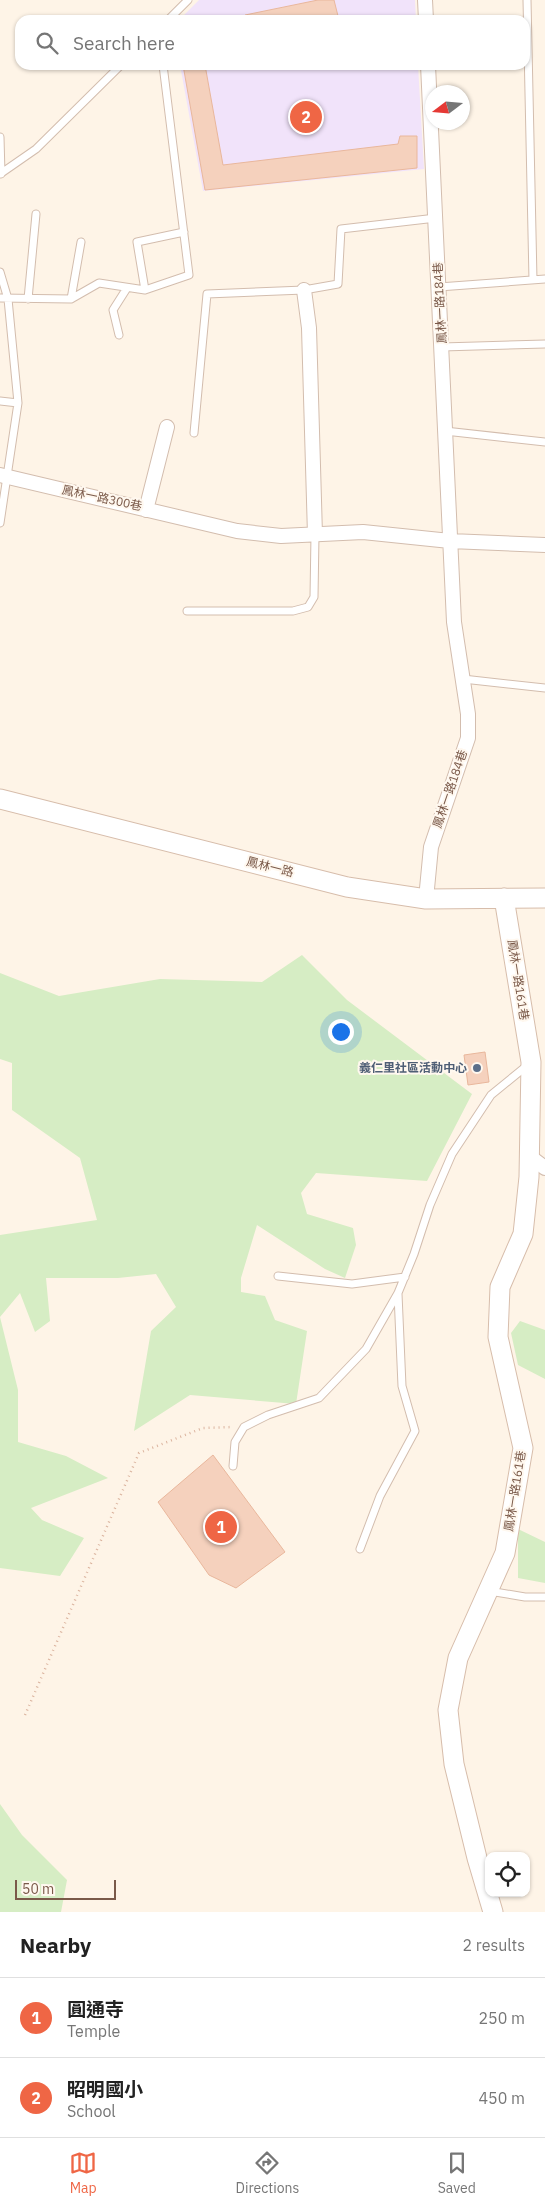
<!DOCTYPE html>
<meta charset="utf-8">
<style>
body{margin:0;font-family:"IBM Plex Sans","Noto Sans TC",sans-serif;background:#f2f2f2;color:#222}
.controls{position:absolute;right:15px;bottom:15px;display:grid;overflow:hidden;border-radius:10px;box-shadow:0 1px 4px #0004}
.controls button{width:45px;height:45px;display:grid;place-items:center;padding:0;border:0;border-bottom:1px solid #e0e0e0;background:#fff;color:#222;font:25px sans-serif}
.compass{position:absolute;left:425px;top:85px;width:45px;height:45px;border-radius:50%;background:#fff;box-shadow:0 1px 4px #0004;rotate:254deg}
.scale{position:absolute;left:15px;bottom:12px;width:101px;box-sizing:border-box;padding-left:5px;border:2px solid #7a5949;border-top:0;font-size:14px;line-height:18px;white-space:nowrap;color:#7a5949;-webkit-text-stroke:4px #fff8ef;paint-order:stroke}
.you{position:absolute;left:340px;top:1031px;width:18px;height:18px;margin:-12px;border:4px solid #fff;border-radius:50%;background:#1a73e8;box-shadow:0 0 0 8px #1a73e833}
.badge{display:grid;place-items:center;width:32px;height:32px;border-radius:50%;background:#ef6645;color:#fff;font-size:16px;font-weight:700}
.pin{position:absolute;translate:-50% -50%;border:2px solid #fff;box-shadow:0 1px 5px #0006}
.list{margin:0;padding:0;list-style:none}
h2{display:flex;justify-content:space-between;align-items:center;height:65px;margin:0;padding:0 20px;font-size:21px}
h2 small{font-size:16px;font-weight:400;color:#767676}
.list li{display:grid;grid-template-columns:32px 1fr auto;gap:15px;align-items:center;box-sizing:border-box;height:80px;padding:0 20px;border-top:1px solid #e0e0e0}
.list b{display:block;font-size:19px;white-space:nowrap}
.list p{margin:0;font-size:16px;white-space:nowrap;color:#767676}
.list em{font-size:16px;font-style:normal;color:#767676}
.icon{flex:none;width:28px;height:28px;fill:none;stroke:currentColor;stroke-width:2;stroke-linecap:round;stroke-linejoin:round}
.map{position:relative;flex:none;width:545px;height:1912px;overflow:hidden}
.search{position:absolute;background:#fff;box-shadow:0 1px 4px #0004;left:15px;right:15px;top:15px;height:55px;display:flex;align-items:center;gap:12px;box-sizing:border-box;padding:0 18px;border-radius:15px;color:#767676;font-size:19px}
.sheet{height:225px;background:#fff}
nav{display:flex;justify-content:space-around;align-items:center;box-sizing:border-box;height:70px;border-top:1px solid #e0e0e0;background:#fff;font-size:14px;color:#767676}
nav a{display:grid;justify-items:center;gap:2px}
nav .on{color:#ef6645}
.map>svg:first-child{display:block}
</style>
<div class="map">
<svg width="545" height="1912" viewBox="0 0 545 1912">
<rect width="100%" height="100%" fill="#fef4e7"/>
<!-- education -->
<path fill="#f1e3fa" d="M 199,0 L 415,0 L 416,20 L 179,20 Z
M 180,65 L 418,65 L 424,169 L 203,191 Z"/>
<!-- green -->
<path fill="#d6edc4" d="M 302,955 L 347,1000 L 472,1094 L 427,1181 L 316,1173 L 301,1193 L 307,1214 L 353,1228 L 356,1245 L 345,1278 L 325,1269 L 257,1225 L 241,1278 L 241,1292 L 265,1296 L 275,1320 L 307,1331 L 296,1404 L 190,1395 L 134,1431 L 151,1331 L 176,1307 L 156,1274 L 118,1278 L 46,1278 L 50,1321 L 35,1332 L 20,1293 L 0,1317 L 18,1390 L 18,1442 L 66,1456 L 108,1478 L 31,1508 L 42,1520 L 84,1538 L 60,1576 L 0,1568 L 0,1235 L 97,1220 L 80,1158 L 12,1110 L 12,1063 L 0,1059 L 0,973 L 59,996 L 160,979 L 262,982 Z
M 520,1321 L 545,1330 L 545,1379 L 518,1365 L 511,1333 Z
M 518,1529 L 545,1542 L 545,1583 L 518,1578 Z
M 0,1804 L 22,1835 L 67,1880 L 61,1912 L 0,1912 Z"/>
<!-- building -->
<path fill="#f5d1bd" stroke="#e9b79c" d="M 318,0 L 334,0 L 339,20 L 245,20 L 245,15 Z
M 183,65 L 205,65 L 223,165 L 398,144 L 400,136 L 417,136 L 417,168 L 205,190 Z
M 485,1052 L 489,1082 L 468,1085 L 464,1055 Z
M 213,1455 L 285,1552 L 236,1588 L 209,1575 L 158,1502 Z"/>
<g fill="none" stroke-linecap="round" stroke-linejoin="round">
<defs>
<path id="lane" d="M 527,0 L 533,280
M 168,20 L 188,0
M 0,137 L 1,174
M 0,174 L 36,149 L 121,65
M 0,272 L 8,299 L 18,403 L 0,523
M 439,287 L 545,279
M 145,290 L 137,242 L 184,232
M 0,298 L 71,299 L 99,283 L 145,290 L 189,275 L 163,65
M 28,299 L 36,214
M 71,299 L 81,242
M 119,335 L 113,310 L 127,288
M 442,347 L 545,344
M 0,401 L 18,403
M 445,431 L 545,442
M 194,433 L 207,294 L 304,290 L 338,284 L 341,229 L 436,218
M 187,611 L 293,611 L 308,607 L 314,597 L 315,535
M 463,679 L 545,688
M 278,1276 L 352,1284 L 405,1277
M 233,1466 L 235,1442 L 244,1427 L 268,1415 L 319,1398 L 366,1349 L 398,1293 L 414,1254 L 430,1205 L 452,1154 L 491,1095 L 529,1064
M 360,1549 L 380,1496 L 415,1431 L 402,1386 L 398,1294
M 489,1591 L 525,1597 L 545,1597"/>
<path id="street" d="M 425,0 L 426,20
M 304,290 L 309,328 L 315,535
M 0,475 L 237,531 L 281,536 L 363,532 L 450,541 L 545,545
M 146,510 L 167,427
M 426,899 L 431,847 L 468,738 L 468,714 L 454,622 L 428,65
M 529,1156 L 545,1168"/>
<path id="secondary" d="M 0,799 L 347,887 L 426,899 L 545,898
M 493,1912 L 477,1858 L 454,1764 L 448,1710 L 458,1658 L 505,1553 L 523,1448 L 498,1337 L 500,1287 L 523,1234 L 529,1177 L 531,1062 L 504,898"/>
</defs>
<!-- lane casing -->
<use href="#lane" stroke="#d3bdae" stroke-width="9"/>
<!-- street casing -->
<use href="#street" stroke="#d3bdae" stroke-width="16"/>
<!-- secondary casing -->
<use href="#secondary" stroke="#d7bdab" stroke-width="21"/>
<!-- path -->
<path stroke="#dbb49f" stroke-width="2.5" stroke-dasharray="1 4" stroke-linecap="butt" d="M 25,1715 L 139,1453 L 203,1428 L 233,1427"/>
<!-- lane -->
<use href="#lane" stroke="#fff" stroke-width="7"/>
<!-- street -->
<use href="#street" stroke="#fff" stroke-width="14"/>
<!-- secondary -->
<use href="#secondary" stroke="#fff" stroke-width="19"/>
</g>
<!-- markers -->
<circle fill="#5c6f8a" stroke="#fff8ef" stroke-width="2" cx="477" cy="1068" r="5"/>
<g text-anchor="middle" stroke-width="4" stroke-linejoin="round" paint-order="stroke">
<!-- street labels -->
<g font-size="12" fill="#7a5949" stroke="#fff8ef">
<text transform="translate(440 303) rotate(-93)" y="4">鳳林一路184巷</text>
<text transform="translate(102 498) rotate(12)" y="4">鳳林一路300巷</text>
<text transform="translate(450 789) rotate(-71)" y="4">鳳林一路184巷</text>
<text transform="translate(270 867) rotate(14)" y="4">鳳林一路</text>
<text transform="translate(518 980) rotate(81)" y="4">鳳林一路161巷</text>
<text transform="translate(515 1491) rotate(-81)" y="4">鳳林一路161巷</text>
</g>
<!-- service labels -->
<g font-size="12" font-weight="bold" fill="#4e5e75" stroke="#fff8ef" text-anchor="end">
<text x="467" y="1072">義仁里社區活動中心</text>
</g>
</g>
</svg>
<div class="controls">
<button><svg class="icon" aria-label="locate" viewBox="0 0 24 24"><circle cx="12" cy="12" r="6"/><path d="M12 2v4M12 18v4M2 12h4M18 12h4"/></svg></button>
</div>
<svg class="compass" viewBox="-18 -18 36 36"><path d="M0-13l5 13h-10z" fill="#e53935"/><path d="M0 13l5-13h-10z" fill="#767676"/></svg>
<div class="scale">50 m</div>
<div class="you"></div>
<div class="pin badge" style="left:221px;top:1527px">1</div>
<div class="pin badge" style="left:306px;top:117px">2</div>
<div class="search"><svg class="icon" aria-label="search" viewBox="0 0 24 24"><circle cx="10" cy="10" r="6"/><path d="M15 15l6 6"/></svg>Search here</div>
</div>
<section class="sheet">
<h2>Nearby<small>2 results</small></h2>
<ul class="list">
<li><span class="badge">1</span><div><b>圓通寺</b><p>Temple</p></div><em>250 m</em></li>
<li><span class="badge">2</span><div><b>昭明國小</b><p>School</p></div><em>450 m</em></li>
</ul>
</section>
<nav>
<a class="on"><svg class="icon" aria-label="map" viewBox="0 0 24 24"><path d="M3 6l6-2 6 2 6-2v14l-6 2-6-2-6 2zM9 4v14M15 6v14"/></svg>Map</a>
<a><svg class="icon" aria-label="directions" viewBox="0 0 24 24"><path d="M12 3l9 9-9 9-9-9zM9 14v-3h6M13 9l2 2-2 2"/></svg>Directions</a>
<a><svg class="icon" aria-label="saved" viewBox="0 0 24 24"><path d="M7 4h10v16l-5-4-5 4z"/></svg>Saved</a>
</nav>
